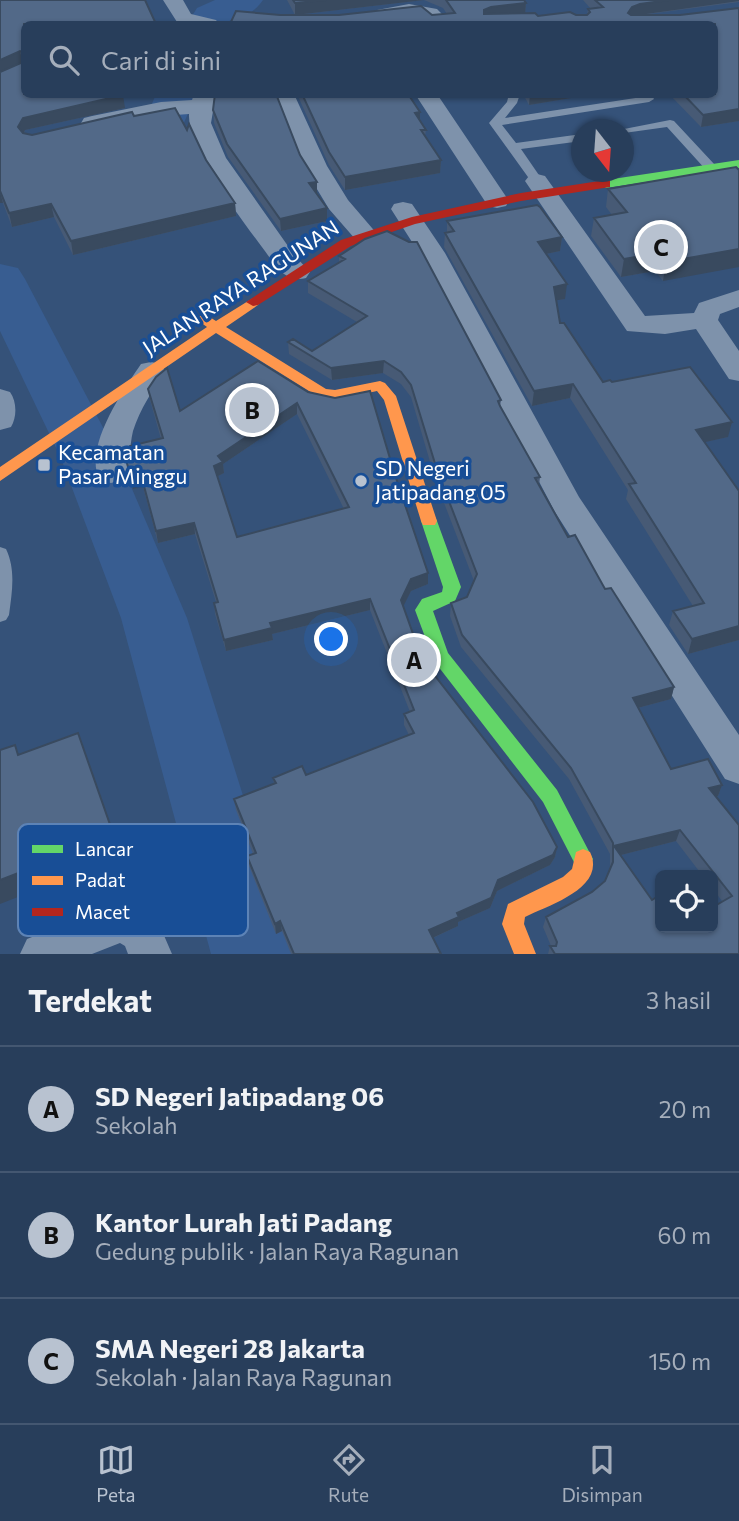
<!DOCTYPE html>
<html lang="id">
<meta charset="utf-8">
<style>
body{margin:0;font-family:Commissioner,sans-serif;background:#344964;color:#f1f3f6}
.controls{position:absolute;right:21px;bottom:21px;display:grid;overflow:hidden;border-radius:10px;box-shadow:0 2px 5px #0004}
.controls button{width:63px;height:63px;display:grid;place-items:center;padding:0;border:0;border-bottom:2px solid #445771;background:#283e5b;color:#f1f3f6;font:35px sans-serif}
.compass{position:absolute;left:571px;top:119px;width:63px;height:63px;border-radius:50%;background:#283e5b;box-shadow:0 2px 5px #0004;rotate:163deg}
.you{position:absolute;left:332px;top:640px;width:24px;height:24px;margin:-18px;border:5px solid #fff;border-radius:50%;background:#1a73e8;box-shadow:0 0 0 10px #1a73e833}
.badge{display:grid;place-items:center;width:46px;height:46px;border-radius:50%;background:#b8c2d0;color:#111;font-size:23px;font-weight:700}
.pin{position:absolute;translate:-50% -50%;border:4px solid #fff;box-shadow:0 2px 7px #0006}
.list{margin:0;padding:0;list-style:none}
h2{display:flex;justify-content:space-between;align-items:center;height:91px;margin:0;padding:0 28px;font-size:30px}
h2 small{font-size:23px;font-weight:400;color:#a5aebb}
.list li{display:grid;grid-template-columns:46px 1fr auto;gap:21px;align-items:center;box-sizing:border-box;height:126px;padding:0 28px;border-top:2px solid #445771}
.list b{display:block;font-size:26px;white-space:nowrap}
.list p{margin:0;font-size:23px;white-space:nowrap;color:#a5aebb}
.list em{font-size:23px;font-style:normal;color:#a5aebb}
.icon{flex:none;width:38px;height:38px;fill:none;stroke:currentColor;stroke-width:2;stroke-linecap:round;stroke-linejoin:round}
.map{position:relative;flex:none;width:739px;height:954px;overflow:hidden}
.search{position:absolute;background:#283e5b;box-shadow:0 2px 5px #0004;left:21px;right:21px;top:21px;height:77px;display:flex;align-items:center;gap:18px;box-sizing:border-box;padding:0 24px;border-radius:10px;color:#a5aebb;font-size:26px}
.sheet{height:469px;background:#283e5b}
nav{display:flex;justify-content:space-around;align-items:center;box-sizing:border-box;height:98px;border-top:2px solid #445771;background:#283e5b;font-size:19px;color:#a5aebb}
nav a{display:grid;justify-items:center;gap:4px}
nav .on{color:#b8c2d0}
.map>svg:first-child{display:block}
</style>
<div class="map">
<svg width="739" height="954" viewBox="0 0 739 954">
<rect width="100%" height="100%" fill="#355279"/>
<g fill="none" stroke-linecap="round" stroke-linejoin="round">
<!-- river -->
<path fill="#385d91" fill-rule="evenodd" d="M 215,0 L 263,0 C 247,24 214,24 187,24 L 197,8 Z
M 156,94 L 197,94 L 181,129 L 0,167 L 0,141 L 149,111 Z
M 0,264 L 18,268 L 25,279 L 118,456 L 187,618 L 293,954 L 211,954 L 121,618 L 60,456 L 0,331 Z"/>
<!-- lane -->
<path fill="#7e92ab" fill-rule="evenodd" d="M 509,94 L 520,94 L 517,103 L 505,118 L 642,97 L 640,94 L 651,94 L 654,99 L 649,102 L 502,125 L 516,143 L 582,134 L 582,141 L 521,149 L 543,181 L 537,185 L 533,184 L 489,123 L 507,102 Z
M 670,120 L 674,121 L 715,165 L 715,171 L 707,171 L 667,127 L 624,133 L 624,130 L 619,130 Z
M 0,547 L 6,549 C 16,570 12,592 9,615 L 6,620 L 0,622 Z"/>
<!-- street -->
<path fill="#7e92ab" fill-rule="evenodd" d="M 163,0 L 183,0 L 191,14 L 216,20 L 219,24 L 177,22 Z
M 409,4 L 437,9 L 452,24 L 432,24 L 417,16 L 384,20 L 377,18 L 374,14 L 377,10 Z
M 194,94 L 216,94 L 211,123 L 226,158 L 295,256 L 310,272 L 306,278 C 292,281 287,277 277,268 C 253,233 187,154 189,114 L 161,116 L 92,130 L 84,128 L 81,123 L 84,118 L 92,116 L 161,102 L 192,100 Z
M 272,94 L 294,94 L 327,166 L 348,200 L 378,235 L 374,240 L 365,243 L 356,240 L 329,209 L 303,166 Z
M 415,94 L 437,94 L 509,201 L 506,206 L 497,208 L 488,206 Z
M 537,174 L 545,176 L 645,316 L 694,313 L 699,303 L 739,290 L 739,307 L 720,314 L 718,320 L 739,351 L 739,381 L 729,379 L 696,329 L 665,334 L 627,331 L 525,181 L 529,176 Z
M 403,202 L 412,204 L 445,253 L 579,497 L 739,735 L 739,784 L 725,779 L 555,512 L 419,253 L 391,209 L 394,204 Z
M 151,362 L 161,364 L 165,371 C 153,390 140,409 133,431 C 129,447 131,466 122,480 L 111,483 L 100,480 C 82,449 124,389 141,364 Z
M 0,389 L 10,392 C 17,402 17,417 11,427 L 0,430 Z
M 123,901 L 156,917 L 172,954 L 128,954 L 125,946 L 120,943 L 92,954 L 20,954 L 27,939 Z"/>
<!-- fast -->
<path fill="#63d668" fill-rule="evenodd" d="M 739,160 L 739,168 L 606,188 L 600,184 L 606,180 Z
M 429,515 L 435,517 L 437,521 L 461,587 L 455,601 L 433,611 L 448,653 L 557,790 L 593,859 L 590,866 L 583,869 L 576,866 L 543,802 L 434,661 L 415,610 L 422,599 L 442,592 L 443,587 L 421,521 L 423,517 Z"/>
<!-- slow -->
<path fill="#ff974d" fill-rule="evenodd" d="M 253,298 L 260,302 L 258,305 L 226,327 L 326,389 L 335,390 L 380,381 L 385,383 L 396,396 L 437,521 L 435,525 L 423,525 L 421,521 L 384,400 L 377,391 L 335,400 L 317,396 L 216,333 L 0,481 L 0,467 L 207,327 L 196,319 L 198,316 L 208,316 L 216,321 Z
M 583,849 L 590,852 C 607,888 549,905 525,917 L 524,924 L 536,954 L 514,954 L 502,924 L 508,904 L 563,877 L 572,869 L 576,852 Z"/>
<!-- jam -->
<path fill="#b3261e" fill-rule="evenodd" d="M 606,180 L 610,181 L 610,187 L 521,201 L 415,224 L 351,246 L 258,305 L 253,306 L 246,302 L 341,240 L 412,217 L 521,193 Z"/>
</g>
<!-- wall -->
<path fill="#475a75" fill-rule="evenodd" d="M 0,0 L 24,24 L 125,108 L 25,130 L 24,133 L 32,135 L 134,116 L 187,130 L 235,203 L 236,216 L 73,255 L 54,217 L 12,227 L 3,203 L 0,203 Z
M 287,0 L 524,0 L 526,3 L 525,13 L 535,13 L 538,16 L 570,12 L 576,15 L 587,15 L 588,9 L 591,9 L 583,0 L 739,0 L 739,2 L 641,15 L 680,15 L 739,8 L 739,121 L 701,127 L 669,94 L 715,94 L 715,24 L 230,24 L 236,11 L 280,15 L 339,15 L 421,6 L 432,15 L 447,14 L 443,8 L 424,0 L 295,15 Z
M 297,94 L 412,94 L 412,100 L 420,122 L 426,130 L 425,136 L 441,160 L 440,173 L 345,190 L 329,165 Z
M 523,94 L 595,94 L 529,105 Z
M 213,110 L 300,155 L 317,182 L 317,194 L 327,221 L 281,231 L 228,157 L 214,123 Z
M 736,167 L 663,281 L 655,271 L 621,277 L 591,236 L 594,218 L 612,215 L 606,207 L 608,189 Z
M 447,221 L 562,237 L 560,251 L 546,254 L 565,299 L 556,300 L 560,323 L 603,382 L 612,382 L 728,437 L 704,442 L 739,491 L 739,640 L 688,654 L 669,625 L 673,611 L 693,606 L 626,499 L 628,490 L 570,398 L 532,406 L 444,247 L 445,233 L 447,233 Z
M 365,239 L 501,400 L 500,406 L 540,477 L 539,485 L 568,537 L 674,687 L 671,699 L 638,708 L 671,769 L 722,785 L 718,796 L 716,797 L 739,825 L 739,954 L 548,954 L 550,946 L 551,946 L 543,927 L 546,917 L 592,892 L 605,881 L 610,869 L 610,854 L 569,779 L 461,647 L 450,616 L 451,603 L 467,597 L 474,581 L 436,482 L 411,397 L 401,384 L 383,373 L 332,380 L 289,354 L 288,342 L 312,351 L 357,322 L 308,293 L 308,281 L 339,262 L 339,256 ZM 676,841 L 702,875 L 713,875 L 713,889 L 722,901 L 713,928 L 660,928 L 621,855 Z
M 258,361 L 394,472 L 428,573 L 428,584 L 411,591 L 403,606 L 422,659 L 557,847 L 555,857 L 550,865 L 497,891 L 490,908 L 458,922 L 458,926 L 433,938 L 441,954 L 291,954 L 282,931 L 276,934 L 249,866 L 247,856 L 253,854 L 236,810 L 234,799 L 274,784 L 273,778 L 306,775 L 409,735 L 404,725 L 404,714 L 410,712 L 370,610 L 272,634 L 273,640 L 226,651 L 215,614 L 214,603 L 216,602 L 195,534 L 158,543 L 143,487 L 133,489 L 126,460 L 161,439 L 150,400 L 148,389 L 180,411 ZM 297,414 L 344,509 L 237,537 L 218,476 L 224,473 L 223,464 Z"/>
<!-- shaded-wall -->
<path fill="#394a5f" d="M 326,0 L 424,0 L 295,15 L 295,3 Z
M 669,0 L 739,0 L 739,1 L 639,15 L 630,18 L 628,13 L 632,7 L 640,4 Z
M 526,3 L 525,14 L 484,22 L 484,10 L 491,7 Z
M 20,51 L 23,63 L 0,73 L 0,60 Z
M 530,94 L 595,94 L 529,105 Z
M 123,95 L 125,108 L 25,130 L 21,139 L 18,127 L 23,118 Z
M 739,109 L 739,121 L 701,127 L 703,115 Z
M 420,112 L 420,125 L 415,113 Z
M 441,160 L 440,173 L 345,190 L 345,177 Z
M 317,182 L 317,194 L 309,183 Z
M 0,192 L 3,203 L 0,203 Z
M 235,203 L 236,216 L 73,255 L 71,241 Z
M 51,204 L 54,217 L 12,227 L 9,213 Z
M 327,208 L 327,221 L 281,231 L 280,219 Z
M 562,237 L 560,251 L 536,256 L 538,242 Z
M 739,249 L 739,267 L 663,281 L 666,262 Z
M 659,253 L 655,271 L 621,277 L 624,259 Z
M 567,284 L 565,299 L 552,301 L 554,287 Z
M 384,361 L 383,373 L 332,380 L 331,368 Z
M 573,384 L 570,398 L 532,406 L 534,391 Z
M 297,403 L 297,414 L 223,464 L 224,473 L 216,477 L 214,466 L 218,456 Z
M 732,422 L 728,437 L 692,445 L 696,430 Z
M 141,475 L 143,487 L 133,489 L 131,477 Z
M 194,523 L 195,534 L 158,543 L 156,531 Z
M 428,573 L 428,584 L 411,591 L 401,611 L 401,600 L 411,579 Z
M 370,599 L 370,610 L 272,634 L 273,640 L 226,651 L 224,640 L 270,623 Z
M 739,626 L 739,640 L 688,654 L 692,639 Z
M 674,687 L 671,699 L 630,710 L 633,698 Z
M 722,785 L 718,796 L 704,800 L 709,788 Z
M 680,830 L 676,841 L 613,857 L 614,846 Z
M 114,836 L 120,857 L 0,904 L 0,880 Z
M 557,847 L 555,857 L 550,865 L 497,891 L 490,908 L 458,922 L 458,926 L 428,940 L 429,930 L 457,913 L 498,880 Z
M 280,921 L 282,931 L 276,934 L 275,924 Z"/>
<!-- building -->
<path fill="#526988" stroke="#394a5f" stroke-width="2" fill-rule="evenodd" d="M 0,0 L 145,0 L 156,24 L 24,24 L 24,94 L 123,95 L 23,118 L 18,127 L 23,133 L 32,135 L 132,112 L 134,116 L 175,108 L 187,130 L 189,124 L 206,160 L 235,203 L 71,241 L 51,204 L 9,213 L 0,191 L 0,72 L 23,62 L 24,53 L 20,51 L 0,60 Z
M 293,0 L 326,0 L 295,3 Z
M 446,0 L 524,0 L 526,3 L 491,7 L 484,10 L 484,14 L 535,13 L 538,16 L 570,12 L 576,15 L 587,15 L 590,12 L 588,9 L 603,7 L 595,0 L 669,0 L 640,4 L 632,7 L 628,13 L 631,15 L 680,15 L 739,8 L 739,109 L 703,115 L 683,94 L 715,94 L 715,24 L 230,24 L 236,11 L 280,15 L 339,15 L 421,6 L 432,15 L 455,13 Z
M 215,94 L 276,94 L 300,155 L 317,182 L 309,183 L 327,208 L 280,219 L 227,144 L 213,110 Z
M 302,94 L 408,94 L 420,112 L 415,113 L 426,130 L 421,130 L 441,160 L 345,177 L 329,152 Z
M 736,167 L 739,170 L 739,249 L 666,262 L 659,253 L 624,259 L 594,218 L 627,212 L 608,189 Z
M 537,205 L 540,207 L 562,237 L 538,242 L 567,284 L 554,287 L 560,323 L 564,323 L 603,382 L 610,380 L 612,382 L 690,367 L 732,422 L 696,430 L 739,491 L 739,626 L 692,639 L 673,611 L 704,603 L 629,484 L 636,483 L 573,384 L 534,391 L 445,233 L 454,231 L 447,221 Z
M 387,231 L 409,242 L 417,242 L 501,400 L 498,401 L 500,406 L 540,477 L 535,478 L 568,537 L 575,535 L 605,589 L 611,588 L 674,687 L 633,698 L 671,769 L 708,759 L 722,785 L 709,788 L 739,825 L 739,954 L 555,954 L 550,946 L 556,946 L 557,942 L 546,917 L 592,892 L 605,881 L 613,862 L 613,843 L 571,768 L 462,635 L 451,603 L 467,597 L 477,574 L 437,470 L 411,385 L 401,372 L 384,361 L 331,368 L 288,342 L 293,339 L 312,351 L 367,316 L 308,281 L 345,259 L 339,256 L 365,239 ZM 680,830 L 732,896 L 713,907 L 713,928 L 660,928 L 660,895 L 652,900 L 614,846 Z
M 258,361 L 308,392 L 335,398 L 370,391 L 394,472 L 428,573 L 411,579 L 401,600 L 422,659 L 533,802 L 557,847 L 553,855 L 498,880 L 491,898 L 457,913 L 459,917 L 429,930 L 441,954 L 294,954 L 280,921 L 275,924 L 247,856 L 256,853 L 234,799 L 276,783 L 273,778 L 302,766 L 306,775 L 414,733 L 404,714 L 414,710 L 370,599 L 270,623 L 272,628 L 224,640 L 214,603 L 218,602 L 194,523 L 156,531 L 141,475 L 131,477 L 126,460 L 130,446 L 163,438 L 148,389 L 156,377 L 167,368 L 180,411 ZM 297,403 L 349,507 L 237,537 L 214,466 L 223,462 L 218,456 Z
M 78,733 L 114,836 L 0,880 L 0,750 L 15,745 L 18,755 Z"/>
<!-- markers -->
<g fill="#b8c2d0" stroke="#184e96" stroke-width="2.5">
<rect x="37" y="458" width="14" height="14" rx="3.5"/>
<circle cx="361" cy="481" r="7"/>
</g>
<g text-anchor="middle" stroke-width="7" stroke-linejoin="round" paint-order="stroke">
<!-- street labels -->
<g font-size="21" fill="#fff" stroke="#184e96">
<text transform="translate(241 288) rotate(-33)" y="7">JALAN RAYA RAGUNAN</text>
</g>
<!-- poi labels -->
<g font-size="21" fill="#fff" stroke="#184e96" text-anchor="start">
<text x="58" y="460">Kecamatan<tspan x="58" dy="24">Pasar Minggu</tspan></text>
<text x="375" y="476">SD Negeri<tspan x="375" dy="24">Jatipadang 05</tspan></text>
</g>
</g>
<!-- legend -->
<rect x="18" y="824" width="230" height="112" rx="10" fill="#184e96" stroke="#5d83b6" stroke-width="2"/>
<rect x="32" y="845" width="31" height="8" fill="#63d668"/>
<rect x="32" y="876" width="31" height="9" fill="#ff974d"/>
<rect x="32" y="908" width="31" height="8" fill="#b3261e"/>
<g font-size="19" fill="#fff">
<text x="75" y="856">Lancar</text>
<text x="75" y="887">Padat</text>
<text x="75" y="919">Macet</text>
</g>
</svg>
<div class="controls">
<button><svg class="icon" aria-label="locate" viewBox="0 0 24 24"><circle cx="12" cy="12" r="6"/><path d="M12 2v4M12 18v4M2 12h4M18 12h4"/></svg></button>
</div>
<svg class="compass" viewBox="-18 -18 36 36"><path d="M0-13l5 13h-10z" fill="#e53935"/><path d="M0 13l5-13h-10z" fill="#a5aebb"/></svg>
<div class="you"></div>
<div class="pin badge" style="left:414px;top:660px">A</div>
<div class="pin badge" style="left:252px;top:410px">B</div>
<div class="pin badge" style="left:661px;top:247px">C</div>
<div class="search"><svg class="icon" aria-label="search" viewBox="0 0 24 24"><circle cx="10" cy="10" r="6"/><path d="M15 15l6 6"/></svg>Cari di sini</div>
</div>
<section class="sheet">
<h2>Terdekat<small>3 hasil</small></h2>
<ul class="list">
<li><span class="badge">A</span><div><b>SD Negeri Jatipadang 06</b><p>Sekolah</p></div><em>20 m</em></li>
<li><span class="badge">B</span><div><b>Kantor Lurah Jati Padang</b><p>Gedung publik · Jalan Raya Ragunan</p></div><em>60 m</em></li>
<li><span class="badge">C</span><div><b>SMA Negeri 28 Jakarta</b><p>Sekolah · Jalan Raya Ragunan</p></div><em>150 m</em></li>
</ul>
</section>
<nav>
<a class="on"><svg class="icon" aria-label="map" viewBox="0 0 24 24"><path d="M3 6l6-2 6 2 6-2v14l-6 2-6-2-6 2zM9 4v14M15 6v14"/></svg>Peta</a>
<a><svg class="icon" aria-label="directions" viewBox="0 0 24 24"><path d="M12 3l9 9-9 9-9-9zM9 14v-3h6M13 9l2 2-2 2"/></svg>Rute</a>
<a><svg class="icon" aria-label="saved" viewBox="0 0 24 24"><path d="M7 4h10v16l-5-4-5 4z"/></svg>Disimpan</a>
</nav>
